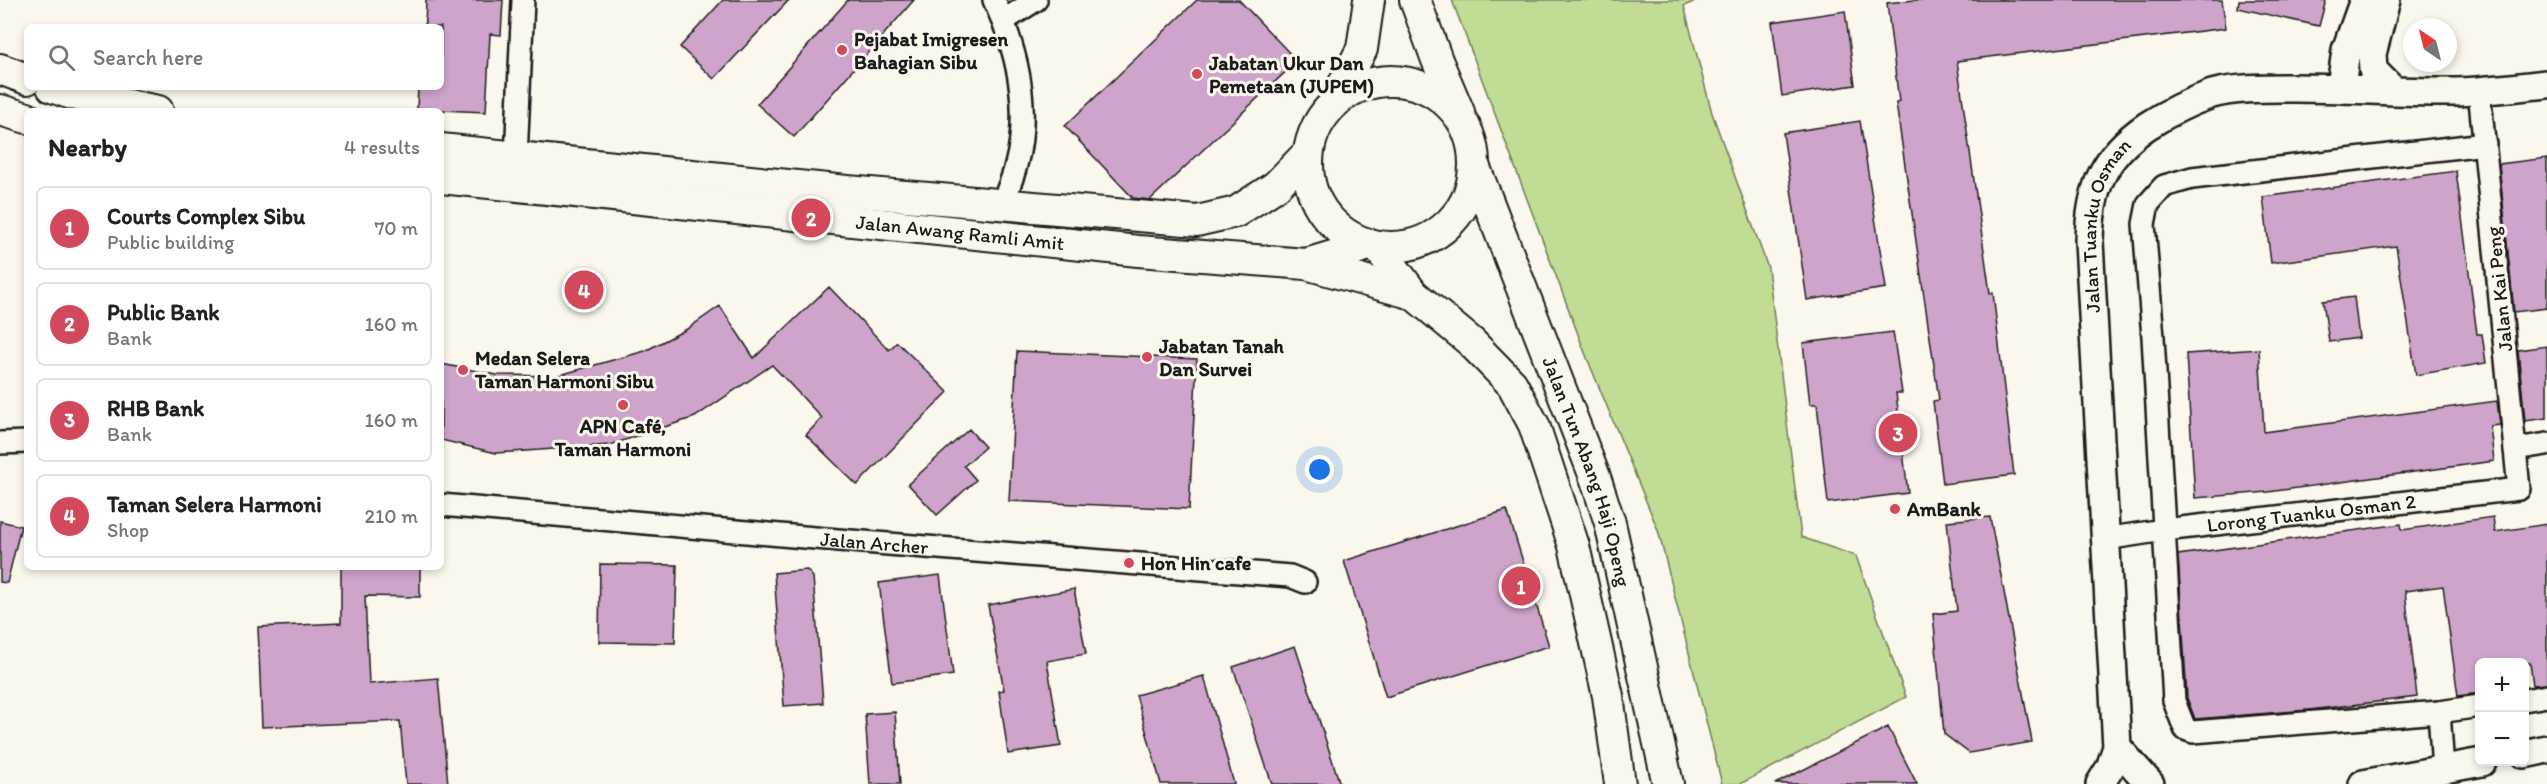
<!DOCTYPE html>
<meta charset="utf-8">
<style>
body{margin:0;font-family:Itim,sans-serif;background:#f6f6f6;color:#222}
.controls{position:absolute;right:18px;bottom:18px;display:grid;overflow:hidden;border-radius:9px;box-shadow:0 3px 9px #0003}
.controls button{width:54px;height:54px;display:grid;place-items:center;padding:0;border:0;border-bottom:2px solid #e0e0e0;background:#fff;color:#222;font:30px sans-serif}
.compass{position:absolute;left:2403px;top:18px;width:54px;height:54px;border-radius:50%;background:#fff;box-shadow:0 3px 9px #0003;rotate:325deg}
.you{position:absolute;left:1320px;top:470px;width:21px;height:21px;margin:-15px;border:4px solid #fff;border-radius:50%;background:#1a73e8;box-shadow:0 0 0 9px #1a73e833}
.badge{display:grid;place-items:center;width:39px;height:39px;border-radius:50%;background:#d1495b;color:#fff;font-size:20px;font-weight:700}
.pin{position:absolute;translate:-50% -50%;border:3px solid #fff;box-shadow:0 2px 6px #0006}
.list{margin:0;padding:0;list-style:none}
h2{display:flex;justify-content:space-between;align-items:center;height:78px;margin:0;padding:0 24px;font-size:26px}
h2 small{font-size:20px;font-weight:400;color:#767676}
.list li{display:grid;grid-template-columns:39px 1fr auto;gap:18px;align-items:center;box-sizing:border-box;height:84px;margin:0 12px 12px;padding:0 12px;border:2px solid #e0e0e0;border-radius:9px}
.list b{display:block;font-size:22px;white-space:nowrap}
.list p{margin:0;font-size:20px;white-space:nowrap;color:#767676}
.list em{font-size:20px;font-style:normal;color:#767676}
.icon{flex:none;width:33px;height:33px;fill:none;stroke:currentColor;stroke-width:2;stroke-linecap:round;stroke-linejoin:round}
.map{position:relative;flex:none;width:2547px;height:784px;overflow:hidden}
.search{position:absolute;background:#fff;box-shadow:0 3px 9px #0003;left:24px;top:24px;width:420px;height:66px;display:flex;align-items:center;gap:15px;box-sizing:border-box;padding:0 21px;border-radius:9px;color:#767676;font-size:22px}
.panel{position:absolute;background:#fff;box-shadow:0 3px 9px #0003;left:24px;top:108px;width:420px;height:462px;border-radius:9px}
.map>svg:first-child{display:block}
</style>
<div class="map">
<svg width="2547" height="784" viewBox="0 0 2547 784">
<rect width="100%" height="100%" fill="#fbf7ec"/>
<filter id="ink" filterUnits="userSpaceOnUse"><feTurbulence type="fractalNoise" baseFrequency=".0167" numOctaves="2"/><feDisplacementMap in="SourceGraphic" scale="12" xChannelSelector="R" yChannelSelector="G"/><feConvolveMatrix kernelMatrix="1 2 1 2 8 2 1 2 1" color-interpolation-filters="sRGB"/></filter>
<g filter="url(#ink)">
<!-- green -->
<path fill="#c1dc94" stroke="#6e7c58" stroke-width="1.5" d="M 1452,0 L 1698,0 L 1684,6 L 1712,113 L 1768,268 L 1801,537 L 1856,556 L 1906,697 L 1740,784 L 1722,784 L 1658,530 L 1587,358 Z"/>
<!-- building -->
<path fill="#cea4ca" stroke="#1c1c1c" stroke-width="1.5" d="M 426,0 L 503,0 L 501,35 L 490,34 L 486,112 L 417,109 L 418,87 L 441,87 L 441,27 L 425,27 Z
M 723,0 L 789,0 L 714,79 L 680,47 Z
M 848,0 L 914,0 L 794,137 L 757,104 Z
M 1197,0 L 1239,0 L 1297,61 L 1150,200 L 1133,198 L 1065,126 Z
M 1915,0 L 2222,0 L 2226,28 L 1957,61 L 1990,293 L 1993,293 L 2014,475 L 1943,484 L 1933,401 L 1939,400 L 1896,103 L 1899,102 L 1887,3 Z
M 2239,0 L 2326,0 L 2319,26 L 2238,8 Z
M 1845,11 L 1855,85 L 1782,96 L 1772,22 Z
M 1860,121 L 1886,288 L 1807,300 L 1783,133 Z
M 2547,158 L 2547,308 L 2514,312 L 2499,164 Z
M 2456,171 L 2477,334 L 2482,334 L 2486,363 L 2416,375 L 2396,246 L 2271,263 L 2263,197 Z
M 829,287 L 889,350 L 897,342 L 948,392 L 857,485 L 806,435 L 822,418 L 772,365 L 695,417 L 610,445 L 496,453 L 441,440 L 441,364 L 497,375 L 556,376 L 645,351 L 687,329 L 720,306 L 754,358 Z
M 2354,297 L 2359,338 L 2329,342 L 2323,301 Z
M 1893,332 L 1902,393 L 1896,393 L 1908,493 L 1828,503 L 1817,404 L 1810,404 L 1803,343 Z
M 2547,346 L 2547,418 L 2525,421 L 2518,350 Z
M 2259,349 L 2264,432 L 2497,401 L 2500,425 L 2490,426 L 2494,461 L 2268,492 L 2195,498 L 2186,354 Z
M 1017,351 L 1197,359 L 1189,509 L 1009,501 Z
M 969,429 L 985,447 L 964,466 L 976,480 L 937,515 L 908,484 Z
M 1507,510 L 1549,646 L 1386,697 L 1344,561 Z
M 1990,517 L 2032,742 L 1969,753 L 1944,734 L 1933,614 L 1957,611 L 1947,521 Z
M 2493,517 L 2495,532 L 2547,524 L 2547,684 L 2533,685 L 2530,663 L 2480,663 L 2480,693 L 2458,696 L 2443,586 L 2405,591 L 2417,697 L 2309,710 L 2195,719 L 2187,698 L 2178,555 L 2401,524 L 2402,530 Z
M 0,521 L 21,526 L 7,583 L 0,582 Z
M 600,564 L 677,565 L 675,643 L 599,642 Z
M 341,567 L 420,567 L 420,597 L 365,596 L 369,684 L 438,678 L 448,784 L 406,784 L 400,721 L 262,727 L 258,627 L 341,623 Z
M 807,570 L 813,577 L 823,703 L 784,706 L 774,573 Z
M 940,575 L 953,675 L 892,683 L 879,583 Z
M 1074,589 L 1086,654 L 1047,661 L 1061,746 L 1008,754 L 999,691 L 1004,690 L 988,605 Z
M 1295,646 L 1340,784 L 1272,784 L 1233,667 Z
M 1204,676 L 1234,784 L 1161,784 L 1136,695 Z
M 895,712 L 900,784 L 870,784 L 865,714 Z
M 1888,727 L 1917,784 L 1775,784 Z"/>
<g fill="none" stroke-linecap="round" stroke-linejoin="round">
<defs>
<g id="minor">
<path d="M 994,0 C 1018,52 1031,108 1016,165 C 1013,178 1007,191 1002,204"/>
<path d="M 1003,21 L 1036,0"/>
<path d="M 516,158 L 523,0"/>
<path d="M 0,443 L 27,442"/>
<path d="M 2515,449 L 2547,444"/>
<path id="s1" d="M 441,505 L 838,540 L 1290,576 L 1305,582"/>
<path id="s2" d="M 2105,539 L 2164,530 L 2519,489 L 2479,90"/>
<path d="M 2524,700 L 2547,696"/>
<path d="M 2480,706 L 2439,712 L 2193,732 L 2185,729 L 2174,701 L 2153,337 L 2144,224 L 2148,204 L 2164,186 L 2192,178 L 2485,144"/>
<path d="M 2439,712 L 2443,769"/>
</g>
<g id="tertiary">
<path d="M 2386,0 L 2372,54 L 2373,70 L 2393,90"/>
<path d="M 2341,87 L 2346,50 L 2364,0"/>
<path d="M 2117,747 L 2150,784"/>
<path d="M 2524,754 L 2547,749"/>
<path id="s3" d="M 2100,784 L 2110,768 L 2117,747 L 2089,242 C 2090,189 2102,157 2147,126 C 2167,113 2189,102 2212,94 C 2234,88 2261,88 2284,88 C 2342,87 2399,93 2457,92 C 2487,91 2517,87 2547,84"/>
<path d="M 2363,784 L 2482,762"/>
</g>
<g id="secondary">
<path d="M 1415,0 L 1437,60 L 1459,112"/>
<path d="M 0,69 L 27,79"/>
<circle cx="1391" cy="164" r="83"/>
<path d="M 52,87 L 72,94 L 158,111"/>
<path d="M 1333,104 L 1362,49 L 1369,0"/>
<path d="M 0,110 L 27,118"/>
<path d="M 441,149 L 847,191 L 1197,221 L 1236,212 L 1276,186 L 1308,153"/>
<path id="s4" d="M 1475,168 L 1595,477 L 1610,523 L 1668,784"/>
<path id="s5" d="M 441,178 L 1138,251 L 1306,264 L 1369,245"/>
<path d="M 1378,247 L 1413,294 L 1471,342 L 1512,384 L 1534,425 L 1574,546 L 1608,696 L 1620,784"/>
<path d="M 1306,264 L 1413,294"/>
</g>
</defs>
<!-- minor casing -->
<use href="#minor" stroke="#1c1c1c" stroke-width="26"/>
<!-- tertiary casing -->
<use href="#tertiary" stroke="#1c1c1c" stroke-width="32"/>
<!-- secondary casing -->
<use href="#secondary" stroke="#1c1c1c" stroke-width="34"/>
<!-- minor -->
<use href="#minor" stroke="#fbf7ec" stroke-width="21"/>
<!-- tertiary -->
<use href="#tertiary" stroke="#fbf7ec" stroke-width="27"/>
<!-- secondary -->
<use href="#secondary" stroke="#fbf7ec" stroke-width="30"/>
</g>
</g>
<!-- markers -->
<g fill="#d1495b" stroke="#fbf7ec" stroke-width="2">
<circle cx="842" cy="50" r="6"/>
<circle cx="1197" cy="74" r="6"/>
<circle cx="1147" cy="357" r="6"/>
<circle cx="463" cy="370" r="6"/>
<circle cx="623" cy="405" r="6"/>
<circle cx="1895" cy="509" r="6"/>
<circle cx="1129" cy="563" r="6"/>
</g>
<g text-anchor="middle" stroke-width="6" stroke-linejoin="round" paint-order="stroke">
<!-- poi labels -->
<g font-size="20" font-weight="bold" fill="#1c1c1c" stroke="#fbf7ec" text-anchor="start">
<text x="854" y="46">Pejabat Imigresen<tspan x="854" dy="23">Bahagian Sibu</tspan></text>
<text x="1209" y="70">Jabatan Ukur Dan<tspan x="1209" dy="23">Pemetaan (JUPEM)</tspan></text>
<text x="1159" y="353">Jabatan Tanah<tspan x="1159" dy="23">Dan Survei</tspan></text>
<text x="475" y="365">Medan Selera<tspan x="475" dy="23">Taman Harmoni Sibu</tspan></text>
<text x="623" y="433" text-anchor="middle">APN Café,<tspan x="623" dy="23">Taman Harmoni</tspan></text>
<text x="1907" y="516">AmBank</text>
<text x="1141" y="570">Hon Hin cafe</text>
</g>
<!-- street labels -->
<g font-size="20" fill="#1c1c1c" stroke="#fbf7ec">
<text dy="7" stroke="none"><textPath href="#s3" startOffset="567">Jalan Tuanku Osman</textPath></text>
<text dy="7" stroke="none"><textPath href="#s5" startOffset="522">Jalan Awang Ramli Amit</textPath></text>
<text transform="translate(2499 289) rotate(-96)" y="7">Jalan Kai Peng</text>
<text dy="7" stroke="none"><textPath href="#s4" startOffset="324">Jalan Tun Abang Haji Openg</textPath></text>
<text dy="7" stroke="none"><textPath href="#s2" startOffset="208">Lorong Tuanku Osman 2</textPath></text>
<text dy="7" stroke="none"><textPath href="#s1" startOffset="435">Jalan Archer</textPath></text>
</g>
</g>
</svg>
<div class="controls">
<button>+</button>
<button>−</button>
</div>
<svg class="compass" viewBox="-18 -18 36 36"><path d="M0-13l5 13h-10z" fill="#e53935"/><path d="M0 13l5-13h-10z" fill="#767676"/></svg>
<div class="you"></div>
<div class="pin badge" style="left:1521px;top:586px">1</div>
<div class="pin badge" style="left:811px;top:218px">2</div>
<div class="pin badge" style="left:1898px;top:433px">3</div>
<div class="pin badge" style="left:584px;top:290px">4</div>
<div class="search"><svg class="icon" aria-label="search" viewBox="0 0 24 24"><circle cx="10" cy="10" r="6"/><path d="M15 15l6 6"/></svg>Search here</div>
<section class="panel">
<h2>Nearby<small>4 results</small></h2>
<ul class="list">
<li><span class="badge">1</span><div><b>Courts Complex Sibu</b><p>Public building</p></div><em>70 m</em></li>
<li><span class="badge">2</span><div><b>Public Bank</b><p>Bank</p></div><em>160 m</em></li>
<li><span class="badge">3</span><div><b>RHB Bank</b><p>Bank</p></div><em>160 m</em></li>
<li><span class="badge">4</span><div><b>Taman Selera Harmoni</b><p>Shop</p></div><em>210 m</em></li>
</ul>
</section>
</div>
